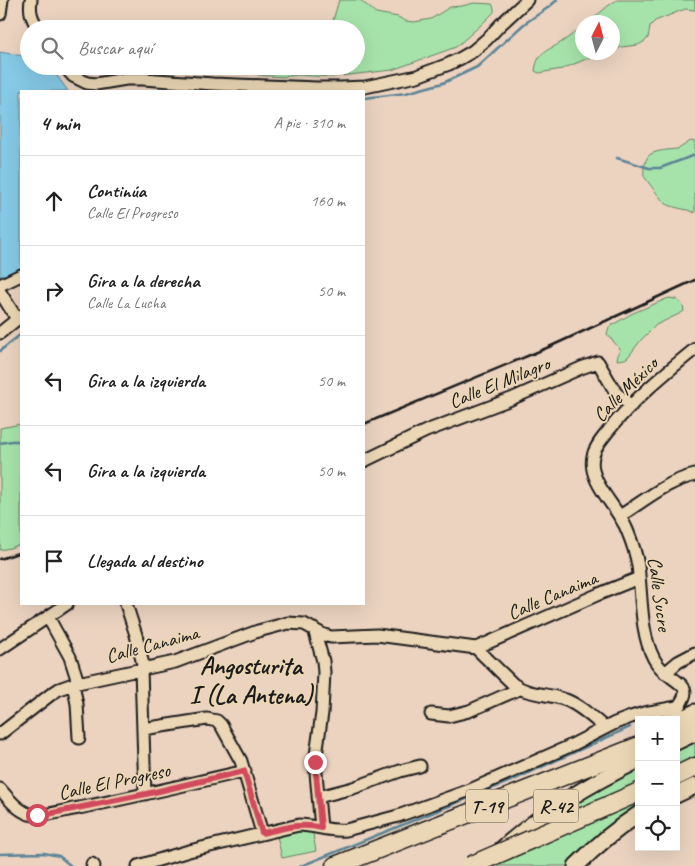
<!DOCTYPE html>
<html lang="es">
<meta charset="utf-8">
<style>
body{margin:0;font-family:Caveat,sans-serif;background:#f2f2f2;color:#222}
.controls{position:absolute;right:15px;bottom:15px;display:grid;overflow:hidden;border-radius:0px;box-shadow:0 5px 20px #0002}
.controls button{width:45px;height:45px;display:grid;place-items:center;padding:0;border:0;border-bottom:1px solid #e0e0e0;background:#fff;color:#222;font:25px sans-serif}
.compass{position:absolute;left:575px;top:15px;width:45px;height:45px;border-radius:50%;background:#fff;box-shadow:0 5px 20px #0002;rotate:6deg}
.stop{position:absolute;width:15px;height:15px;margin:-11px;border:4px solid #d1495b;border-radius:50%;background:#fff}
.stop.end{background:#d1495b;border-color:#fff;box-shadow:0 1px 5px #0008}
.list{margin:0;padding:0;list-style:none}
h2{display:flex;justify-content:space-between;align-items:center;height:65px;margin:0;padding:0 20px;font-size:21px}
h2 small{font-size:16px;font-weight:400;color:#767676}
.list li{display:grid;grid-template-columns:32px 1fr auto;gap:15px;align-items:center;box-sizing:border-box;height:90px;padding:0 20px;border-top:1px solid #e0e0e0}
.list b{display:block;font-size:19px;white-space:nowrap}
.list p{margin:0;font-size:16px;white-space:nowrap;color:#767676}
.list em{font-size:16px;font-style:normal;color:#767676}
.icon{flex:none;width:28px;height:28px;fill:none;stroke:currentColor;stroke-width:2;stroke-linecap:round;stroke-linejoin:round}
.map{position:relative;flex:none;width:695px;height:866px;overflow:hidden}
.search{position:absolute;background:#fff;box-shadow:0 5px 20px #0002;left:20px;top:20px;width:345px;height:55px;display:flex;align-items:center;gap:12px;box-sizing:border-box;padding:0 18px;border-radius:28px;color:#767676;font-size:19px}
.panel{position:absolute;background:#fff;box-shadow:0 5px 20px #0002;left:20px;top:90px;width:345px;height:515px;border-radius:0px}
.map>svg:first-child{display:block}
</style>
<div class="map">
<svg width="695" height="866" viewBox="0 0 695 866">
<rect width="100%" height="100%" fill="#ebd3c0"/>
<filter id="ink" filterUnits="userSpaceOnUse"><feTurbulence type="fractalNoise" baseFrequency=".02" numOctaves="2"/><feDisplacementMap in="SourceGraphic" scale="10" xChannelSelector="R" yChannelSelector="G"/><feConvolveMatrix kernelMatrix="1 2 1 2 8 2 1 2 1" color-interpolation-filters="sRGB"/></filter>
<g filter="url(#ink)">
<!-- green -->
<path fill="#a6e3aa" stroke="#618063" d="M 339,0 L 360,0 L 376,13 L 398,17 L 405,21 L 414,22 L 431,19 L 450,7 L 462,6 L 474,3 L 492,4 L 494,8 L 494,12 L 482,24 L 456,47 L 392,70 L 331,77 L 297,75 L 283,77 L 258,75 L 256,71 L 258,66 L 356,66 L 356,29 L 331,29 L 334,17 Z
M 617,0 L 695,0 L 695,10 L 685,9 L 655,21 L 650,26 L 648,38 L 645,41 L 638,45 L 621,47 L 610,54 L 596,55 L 562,69 L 539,73 L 535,71 C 538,49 548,52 563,41 C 570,37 576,31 582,27 L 582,52 L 612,52 L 612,22 L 589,22 L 608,6 Z
M 691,141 L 695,142 L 695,213 C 686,208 674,209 665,203 C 663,202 645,178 644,176 C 643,170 645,157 651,154 C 659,150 668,150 677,149 C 682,148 686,143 691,141 Z
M 670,298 L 678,300 L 683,306 L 684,311 L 681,313 L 656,325 L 641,340 L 628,357 L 625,359 L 617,360 C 617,355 620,353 620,349 L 607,334 L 609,327 L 631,314 L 666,299 Z
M 21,424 L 21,544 L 10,548 L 0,550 L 0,428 Z
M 695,733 L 695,786 L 676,795 L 676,742 Z
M 639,760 L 639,814 L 576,866 L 484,866 L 492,858 Z
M 312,829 L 316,851 L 282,858 L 277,836 Z"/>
<!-- water -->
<path fill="#86cae7" stroke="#5c8496" d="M 0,52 L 29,57 L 29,66 L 50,66 L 68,91 L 21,91 L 21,268 L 0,277 Z"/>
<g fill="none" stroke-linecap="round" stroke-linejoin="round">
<!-- stream -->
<path stroke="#5c8496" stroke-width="2.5" d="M 364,98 L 406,93 L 443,83 L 477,67 L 524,24 L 549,7 L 557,0
M 617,158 L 649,168 L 660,168 L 695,155
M 0,351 L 21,334
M 0,443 L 12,441 L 21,441
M 0,854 L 44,853 L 59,856 L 71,866
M 301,866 L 513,780 L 630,727"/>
<defs>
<path id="minor" d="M 31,0 C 29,13 32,18 38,29
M 0,14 L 2,0
M 64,66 L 73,76 L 87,83 L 96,84 L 126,79 L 143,79 L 213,84 L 317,88 L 341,88 L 365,87 L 417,76 L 449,64 L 461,58 L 473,51 L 487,39 L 500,25 L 527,0
M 0,285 L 21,275
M 0,292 L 17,319
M 0,333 L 21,316
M 364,461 L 426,431 L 511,399 L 581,368 L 598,362 L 616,393 L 631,406
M 620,516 C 644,501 667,481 695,475
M 126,604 L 136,635 L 144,669
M 48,617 L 70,657 L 78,682
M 314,629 L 323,661 L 324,672 L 322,713 L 315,762 L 321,828
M 476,648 L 513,684 C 529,696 549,693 566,700 C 581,706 593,718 605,728
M 0,649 L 67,604
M 141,669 L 145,794
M 665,673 L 678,662 L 695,653
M 73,684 L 77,704 L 79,738
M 431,714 L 449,716 L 469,711 L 519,689
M 667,720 C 673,713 685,701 685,692 C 685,684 669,677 664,671 C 660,668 657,664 654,659 C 640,633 642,596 638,566 C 636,553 632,542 627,530 C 618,507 587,482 593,456 C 595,446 603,438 609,430 C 634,399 664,374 695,349
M 674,720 L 695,710
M 143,729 L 207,719 L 217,721 L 221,725 L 241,761 L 262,833
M 0,734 L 50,695 L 59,689 L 73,684 L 175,662 L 258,631 L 288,623 L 304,624 L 324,635 L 331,637 L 377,635 L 476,648 L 599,594 L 639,578
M 0,789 C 8,798 17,810 29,814 C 44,818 64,810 79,808 C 134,797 189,784 245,771
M 318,797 L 353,788 L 400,771 L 420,766
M 92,864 L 94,866
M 138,866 L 189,851 L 299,825 C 315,825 329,832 346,830 L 398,816 L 470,790 L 570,746 L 615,723 L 631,717 L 644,713 L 677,707"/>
<path id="major" d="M 676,742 L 695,733
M 676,795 L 695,786
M 502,849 C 545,811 587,785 639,760
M 576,866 C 595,847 616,829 639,814"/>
<path id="highway" d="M 676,731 L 695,724
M 676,776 L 695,767
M 557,828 L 639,792
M 335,866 L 639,746"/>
</defs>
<!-- minor casing -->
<use href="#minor" stroke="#1c1c1c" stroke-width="15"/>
<!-- major casing -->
<use href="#major" stroke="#1c1c1c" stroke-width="19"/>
<!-- highway casing -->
<use href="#highway" stroke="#1c1c1c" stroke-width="21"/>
<!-- minor -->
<use href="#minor" stroke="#ebd7b5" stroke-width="11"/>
<!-- major -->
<use href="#major" stroke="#ebd7b5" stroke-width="15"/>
<!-- highway -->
<use href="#highway" stroke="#ebd7b5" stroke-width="18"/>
<!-- rail -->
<path stroke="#1c1c1c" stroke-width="2.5" d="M 364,424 L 549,347 L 695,280
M 0,559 L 21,552"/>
<defs>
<path id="highway-bridge" d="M 470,866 L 557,828"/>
</defs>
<!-- highway-bridge casing -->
<use href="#highway-bridge" stroke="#1c1c1c" stroke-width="21" stroke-linecap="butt"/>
<!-- highway-bridge -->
<use href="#highway-bridge" stroke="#ebd7b5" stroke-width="18"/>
</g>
</g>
<g fill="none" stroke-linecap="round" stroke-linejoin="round" filter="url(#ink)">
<!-- route -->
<path stroke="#d1495b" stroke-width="6" d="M 37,815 L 48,814 L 146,794 L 244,771 L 262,833 C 281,829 302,822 321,828 L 315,762"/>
</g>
<g text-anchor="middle" stroke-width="4" stroke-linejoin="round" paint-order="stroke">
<!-- shield labels -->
<g fill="#ebd7b5" stroke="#5a544a" stroke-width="1">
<rect x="466" y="789.5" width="42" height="33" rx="4"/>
<rect x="533.5" y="789.5" width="45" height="33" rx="4"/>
</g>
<g font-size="19" font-weight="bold" fill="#1c1c1c">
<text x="487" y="813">T-19</text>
<text x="556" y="813">R-42</text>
</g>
<!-- street labels -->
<g font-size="20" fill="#1c1c1c" stroke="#ebd7b5">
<text transform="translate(499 382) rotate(-22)" y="7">Calle El Milagro</text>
<text transform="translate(625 389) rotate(-45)" y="7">Calle México</text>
<text transform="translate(660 594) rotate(82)" y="7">Calle Sucre</text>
<text transform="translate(552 595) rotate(-23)" y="7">Calle Canaima</text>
<text transform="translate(152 644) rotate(-15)" y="7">Calle Canaima</text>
<text transform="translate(114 781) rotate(-12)" y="7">Calle El Progreso</text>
</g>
<!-- district labels -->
<g font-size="25" font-weight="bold" fill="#1c1c1c" stroke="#ebd7b5">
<text x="251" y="674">Angosturita<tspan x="251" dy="29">I (La Antena)</tspan></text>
</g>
</g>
</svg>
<div class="controls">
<button>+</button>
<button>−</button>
<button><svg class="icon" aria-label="locate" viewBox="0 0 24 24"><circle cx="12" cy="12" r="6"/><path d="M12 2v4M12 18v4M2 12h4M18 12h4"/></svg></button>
</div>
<svg class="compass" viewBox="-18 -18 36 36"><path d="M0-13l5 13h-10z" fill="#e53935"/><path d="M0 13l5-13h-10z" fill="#767676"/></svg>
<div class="stop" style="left:37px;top:815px"></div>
<div class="stop end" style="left:315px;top:762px"></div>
<div class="search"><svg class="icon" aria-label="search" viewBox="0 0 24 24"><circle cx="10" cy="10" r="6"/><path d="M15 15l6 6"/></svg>Buscar aquí</div>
<section class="panel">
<h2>4 min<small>A pie · 310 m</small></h2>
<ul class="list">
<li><svg class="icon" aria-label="ahead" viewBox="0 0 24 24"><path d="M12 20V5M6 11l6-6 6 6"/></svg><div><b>Continúa</b><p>Calle El Progreso</p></div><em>160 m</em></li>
<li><svg class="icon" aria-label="right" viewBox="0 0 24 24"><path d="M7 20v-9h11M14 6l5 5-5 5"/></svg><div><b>Gira a la derecha</b><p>Calle La Lucha</p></div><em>50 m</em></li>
<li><svg class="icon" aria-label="left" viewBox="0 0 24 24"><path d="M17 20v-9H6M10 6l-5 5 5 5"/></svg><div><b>Gira a la izquierda</b></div><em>50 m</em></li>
<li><svg class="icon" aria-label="left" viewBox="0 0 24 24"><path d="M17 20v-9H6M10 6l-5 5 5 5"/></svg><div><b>Gira a la izquierda</b></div><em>50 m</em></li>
<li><svg class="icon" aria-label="arrive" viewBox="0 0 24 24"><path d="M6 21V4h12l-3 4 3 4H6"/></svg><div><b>Llegada al destino</b></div></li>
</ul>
</section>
</div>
